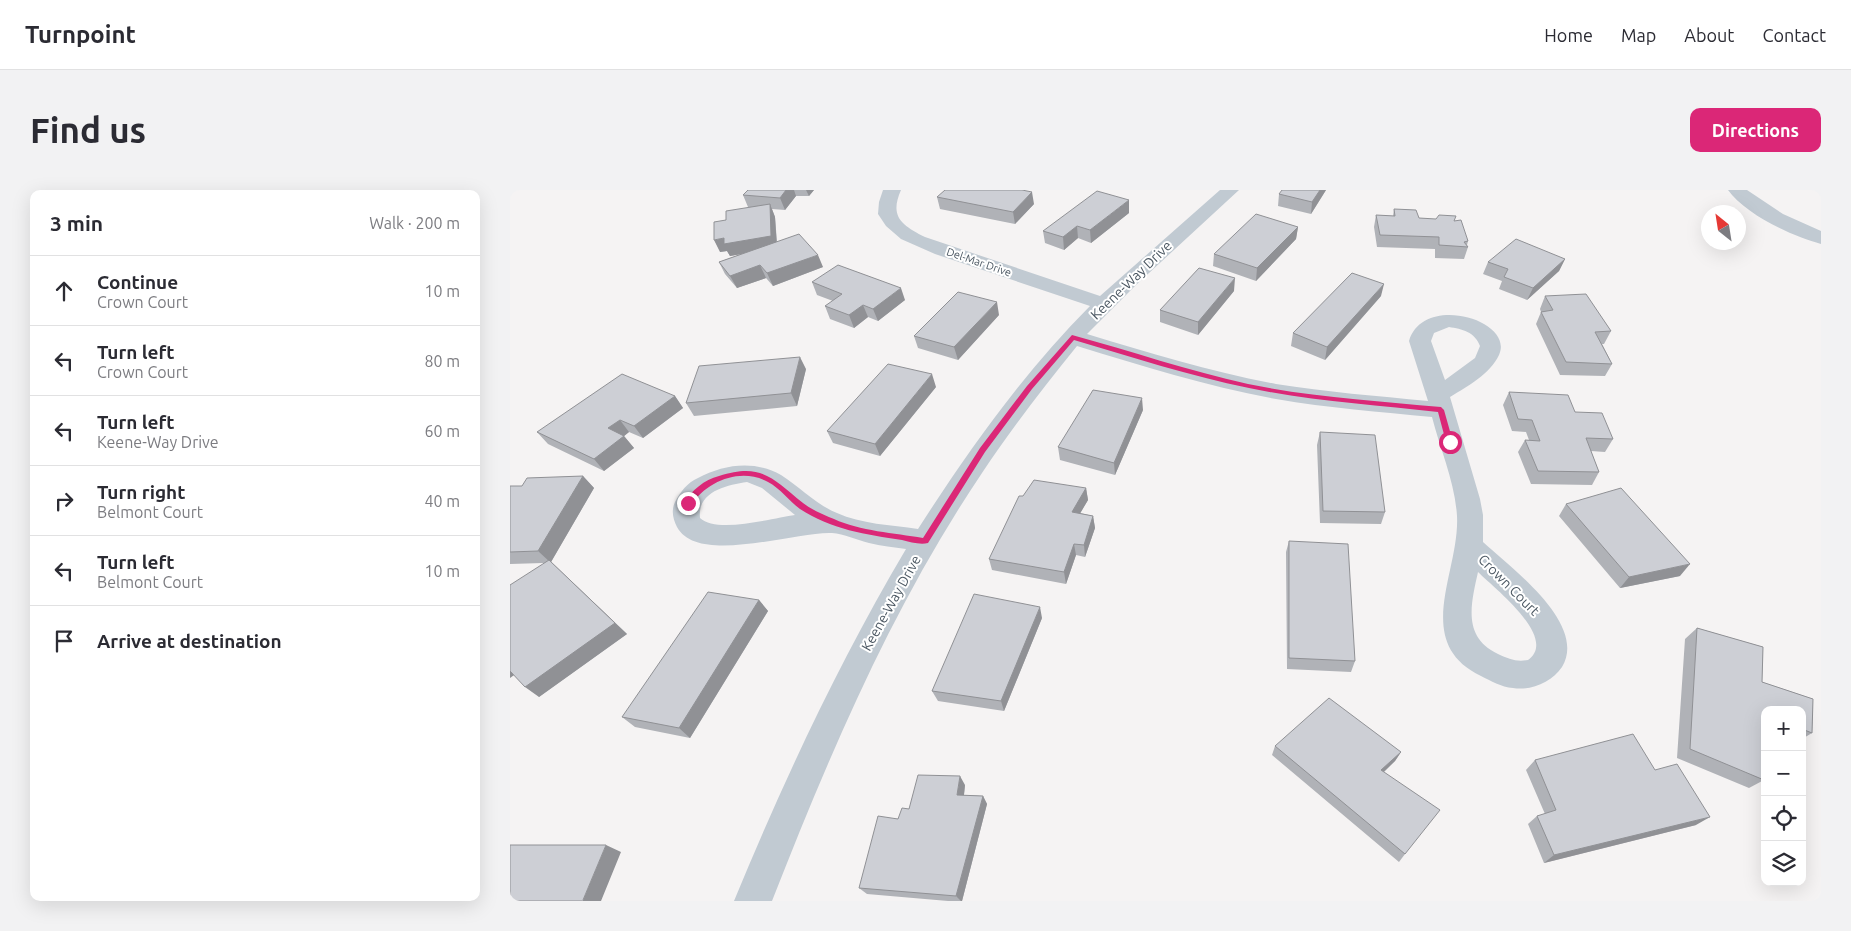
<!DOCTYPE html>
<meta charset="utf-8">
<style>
body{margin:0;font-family:Ubuntu,sans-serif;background:#f2f2f3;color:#2b2b33}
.controls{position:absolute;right:15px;bottom:15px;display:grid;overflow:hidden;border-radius:10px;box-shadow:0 5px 20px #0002}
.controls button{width:45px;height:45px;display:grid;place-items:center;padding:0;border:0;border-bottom:1px solid #e1e1e2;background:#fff;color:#2b2b33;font:25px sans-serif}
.compass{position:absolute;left:1191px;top:15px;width:45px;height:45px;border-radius:50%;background:#fff;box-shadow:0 5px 20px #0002;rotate:330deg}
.stop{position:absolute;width:15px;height:15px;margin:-11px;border:4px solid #db2777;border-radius:50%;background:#fff}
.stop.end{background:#db2777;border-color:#fff;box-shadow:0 1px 5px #0008}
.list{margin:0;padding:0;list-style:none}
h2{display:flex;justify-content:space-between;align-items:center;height:65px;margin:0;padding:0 20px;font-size:21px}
h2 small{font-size:16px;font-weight:400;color:#7c7c81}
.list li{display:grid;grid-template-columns:32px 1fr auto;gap:15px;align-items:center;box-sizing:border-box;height:70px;padding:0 20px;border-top:1px solid #e1e1e2}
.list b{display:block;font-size:19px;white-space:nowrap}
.list p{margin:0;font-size:16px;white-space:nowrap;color:#7c7c81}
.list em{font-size:16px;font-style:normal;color:#7c7c81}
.icon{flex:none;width:28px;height:28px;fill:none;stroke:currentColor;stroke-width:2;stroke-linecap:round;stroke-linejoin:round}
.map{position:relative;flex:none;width:1311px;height:711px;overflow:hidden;border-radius:10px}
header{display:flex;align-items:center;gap:30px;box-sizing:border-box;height:70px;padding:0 25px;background:#fff;border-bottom:1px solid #e1e1e2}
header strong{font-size:24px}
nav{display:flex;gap:28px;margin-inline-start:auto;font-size:18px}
.intro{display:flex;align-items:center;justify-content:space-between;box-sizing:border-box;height:120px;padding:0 30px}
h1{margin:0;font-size:35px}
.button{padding:12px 22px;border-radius:10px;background:#db2777;color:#fff;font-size:18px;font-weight:700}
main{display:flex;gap:30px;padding:0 30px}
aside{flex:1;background:#fff;border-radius:10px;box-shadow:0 5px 20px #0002}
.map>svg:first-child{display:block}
</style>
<header>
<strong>Turnpoint</strong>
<nav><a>Home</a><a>Map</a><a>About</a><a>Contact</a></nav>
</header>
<div class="intro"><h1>Find us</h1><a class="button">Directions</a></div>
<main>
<aside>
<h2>3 min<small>Walk · 200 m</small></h2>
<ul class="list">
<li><svg class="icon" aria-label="ahead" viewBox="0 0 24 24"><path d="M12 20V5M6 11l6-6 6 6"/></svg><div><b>Continue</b><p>Crown Court</p></div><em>10 m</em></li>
<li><svg class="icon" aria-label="left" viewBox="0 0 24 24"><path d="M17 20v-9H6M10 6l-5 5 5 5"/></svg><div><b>Turn left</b><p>Crown Court</p></div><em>80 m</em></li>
<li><svg class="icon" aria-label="left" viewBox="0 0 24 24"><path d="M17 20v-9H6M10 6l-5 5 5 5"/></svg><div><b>Turn left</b><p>Keene-Way Drive</p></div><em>60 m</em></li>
<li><svg class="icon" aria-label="right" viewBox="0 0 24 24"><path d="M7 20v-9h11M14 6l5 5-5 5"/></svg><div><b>Turn right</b><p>Belmont Court</p></div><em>40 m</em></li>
<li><svg class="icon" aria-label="left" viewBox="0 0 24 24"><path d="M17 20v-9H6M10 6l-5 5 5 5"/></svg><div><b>Turn left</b><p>Belmont Court</p></div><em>10 m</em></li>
<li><svg class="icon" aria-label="arrive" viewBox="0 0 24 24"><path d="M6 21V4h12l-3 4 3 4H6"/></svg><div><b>Arrive at destination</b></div></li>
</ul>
</aside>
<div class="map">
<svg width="1311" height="711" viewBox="0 0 1311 711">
<rect width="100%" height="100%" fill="#f5f3f3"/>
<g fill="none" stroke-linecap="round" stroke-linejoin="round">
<!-- minor -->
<path fill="#c1cad2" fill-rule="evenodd" d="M 373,0 L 391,0 C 379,27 392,35 415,47 L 590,106 L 710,0 L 729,0 L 626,95 L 577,144 C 639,163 702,182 766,194 C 816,202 867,206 918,211 L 899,151 C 913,103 1005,130 989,165 C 980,184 958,196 940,207 L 970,309 L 973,325 L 973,352 C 1001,378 1078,434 1052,477 C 1042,492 1021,501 1003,498 C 991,497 981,491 971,486 C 901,452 950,382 947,326 C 945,292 930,259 922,227 C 870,222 818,218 766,209 C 699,197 633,176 567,156 C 534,197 501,239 472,283 C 383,415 320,563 262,711 L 224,711 C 274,590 329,472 396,359 C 384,357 371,356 359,353 C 347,350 334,344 322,343 C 286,341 188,376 167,337 C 163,329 161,321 165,312 C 171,301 177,293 188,288 C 214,274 245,270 271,285 C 290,297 305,314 327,323 C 351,334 381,335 408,339 C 458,261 514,182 580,116 L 425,64 L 391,49 L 376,36 L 368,24 L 369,12 ZM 939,137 C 952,139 965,142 970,156 L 965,168 L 935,190 L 921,151 L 924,143 ZM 237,292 L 252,298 L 285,325 C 263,328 207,344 190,328 C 187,302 216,295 237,292 ZM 968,382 C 984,398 1049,448 1018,470 C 1006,472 999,469 988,464 C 952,447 961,414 968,382 Z
M 1218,0 L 1237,0 L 1273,24 L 1311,41 L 1311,54 C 1283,47 1235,24 1218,0 Z"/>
</g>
<!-- wall -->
<path fill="#b0b2b7" d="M 238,0 L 304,0 L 299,6 L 286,6 L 275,20 L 262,19 L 265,27 L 267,52 L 313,77 L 263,96 L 256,88 L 227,98 L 215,84 L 209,72 L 231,64 L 220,66 L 217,61 L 210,62 L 216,30 L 240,18 L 238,17 L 233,5 Z
M 816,0 L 801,24 L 768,16 L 769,4 Z
M 427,7 L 524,14 L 505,34 L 430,19 Z
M 884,19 L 909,28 L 945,31 L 958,51 L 957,55 L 958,57 L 954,69 L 925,68 L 925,59 L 867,57 L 864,37 L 866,25 L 883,26 Z
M 619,23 L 581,53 L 568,48 L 554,60 L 535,53 L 533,41 Z
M 788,37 L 786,49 L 746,91 L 703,76 L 704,64 Z
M 1055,69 L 1049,81 L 1017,110 L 989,99 L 992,91 L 973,84 L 978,72 Z
M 302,92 L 395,110 L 368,131 L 358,127 L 344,138 L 320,129 L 315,116 L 323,111 L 307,105 Z
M 724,101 L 688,145 L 650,132 L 650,120 Z
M 871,106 L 815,170 L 781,156 L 783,143 Z
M 1035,106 L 1101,141 L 1094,154 L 1092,154 L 1102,174 L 1095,186 L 1050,185 L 1026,134 L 1031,122 L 1030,119 Z
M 489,125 L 448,170 L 408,158 L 404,146 Z
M 296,179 L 287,216 L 184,226 L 176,213 Z
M 426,197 L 370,266 L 323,253 L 317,241 Z
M 999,202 L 1065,222 L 1103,249 L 1095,262 L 1081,261 L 1089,282 L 1082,295 L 1021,294 L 1008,262 L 1015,250 L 1019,250 L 1016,242 L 1002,241 L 993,215 Z
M 165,206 L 173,218 L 133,248 L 119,242 L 114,246 L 124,258 L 94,281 L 38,254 L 27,242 Z
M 633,220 L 605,285 L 550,270 L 548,257 Z
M 810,242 L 875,322 L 871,334 L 810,333 L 807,255 Z
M 73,286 L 84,298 L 41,372 L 117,444 L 29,507 L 33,373 L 0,374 L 0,296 L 12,296 Z
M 576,298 L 578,310 L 570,323 L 583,326 L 585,338 L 575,367 L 566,365 L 556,394 L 482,380 L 479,369 L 513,306 Z
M 1056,314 L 1170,386 L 1110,398 L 1049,326 Z
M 779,351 L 845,471 L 841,482 L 777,479 L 776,362 Z
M 249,410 L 258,421 L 180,548 L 125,537 L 112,527 Z
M 532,428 L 494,521 L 428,511 L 422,501 Z
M 1187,438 L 1253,457 L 1252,492 L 1303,509 L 1302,543 L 1292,549 L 1292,520 L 1255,520 L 1255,567 L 1253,566 L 1254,590 L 1239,598 L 1167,568 L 1175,449 Z
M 765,556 L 891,562 L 885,571 L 874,582 L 895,664 L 889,672 L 762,565 Z
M 1025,570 L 1145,580 L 1186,635 L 1034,673 L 1018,634 L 1027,626 L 1035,624 L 1016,580 Z
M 455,595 L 454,605 L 473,606 L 477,614 L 452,711 L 438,711 L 357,704 L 349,698 L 388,629 L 399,619 Z"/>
<!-- shaded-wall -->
<path fill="#909195" d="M 276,0 L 284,0 L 286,6 L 275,20 L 270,8 Z
M 296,0 L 304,0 L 299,6 Z
M 810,0 L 816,0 L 801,24 L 802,12 Z
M 522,2 L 524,14 L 505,34 L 503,22 Z
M 619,10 L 619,23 L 581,53 L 580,40 Z
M 260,14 L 265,27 L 267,58 L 220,66 L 217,61 L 210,62 L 204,50 L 214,48 Z
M 567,36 L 568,48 L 554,60 L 553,47 Z
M 788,37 L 786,49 L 746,91 L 747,78 Z
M 308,65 L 313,77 L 263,96 L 257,83 Z
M 1055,69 L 1049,81 L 1017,110 L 1023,98 Z
M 250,75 L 256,88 L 227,98 L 220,86 Z
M 725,88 L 724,101 L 688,145 L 688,132 Z
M 874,94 L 871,106 L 815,170 L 817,157 Z
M 391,98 L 395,110 L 368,131 L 363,119 Z
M 487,112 L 489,125 L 448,170 L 444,157 Z
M 353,115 L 358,127 L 344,138 L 339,125 Z
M 290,167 L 296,179 L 287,216 L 281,203 Z
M 422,184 L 426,197 L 370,266 L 365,254 Z
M 165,206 L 173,218 L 133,248 L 124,236 Z
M 632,208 L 633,220 L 605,285 L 604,273 Z
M 110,230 L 119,242 L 108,251 L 98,238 Z
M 114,246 L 124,258 L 94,281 L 84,269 Z
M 73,286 L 84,298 L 41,372 L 117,444 L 29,507 L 15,497 L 41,373 L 28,361 Z
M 576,298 L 578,310 L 564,334 L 562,322 Z
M 583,326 L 585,338 L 575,367 L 574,355 Z
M 564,354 L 566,365 L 556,394 L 554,382 Z
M 1180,374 L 1170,386 L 1110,398 L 1119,387 Z
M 249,410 L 258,421 L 180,548 L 169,538 Z
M 530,417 L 532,428 L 494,521 L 491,511 Z
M 0,478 L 7,483 L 0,488 Z
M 891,562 L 885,571 L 866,589 L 871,580 Z
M 450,586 L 455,595 L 453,613 L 447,605 Z
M 473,606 L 477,614 L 452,711 L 451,711 L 446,706 Z
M 1200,627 L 1186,635 L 1034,673 L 1044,665 Z
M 96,655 L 111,662 L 91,711 L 74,711 L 73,710 Z"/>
<!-- building -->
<path fill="#cdcfd5" stroke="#909195" d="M 238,0 L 276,0 L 270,8 L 233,5 Z
M 435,0 L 512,0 L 522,2 L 503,22 L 427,7 Z
M 772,0 L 810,0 L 802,12 L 769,4 Z
M 587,1 L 619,10 L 580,40 L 567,36 L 553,47 L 533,41 Z
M 260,14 L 261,46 L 214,54 L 214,48 L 204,50 L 204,32 L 216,30 L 216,21 Z
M 884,19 L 906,20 L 909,28 L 926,29 L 929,25 L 946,26 L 944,31 L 951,30 L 958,51 L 954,52 L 958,57 L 929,55 L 929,47 L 870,45 L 866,25 L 885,26 Z
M 746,24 L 788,37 L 747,78 L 704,64 Z
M 289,44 L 308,65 L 257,83 L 250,75 L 220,86 L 209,72 Z
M 1006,49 L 1055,69 L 1023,98 L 994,87 L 998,79 L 978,72 Z
M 328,75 L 391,98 L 363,119 L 353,115 L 339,125 L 315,116 L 332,104 L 302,92 Z
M 689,78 L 725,88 L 688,132 L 650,120 Z
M 842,83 L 874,94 L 817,157 L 783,143 Z
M 448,102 L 487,112 L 444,157 L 404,146 Z
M 1076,104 L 1101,141 L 1085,142 L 1102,174 L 1056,172 L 1031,122 L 1043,120 L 1035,106 Z
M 290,167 L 281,203 L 176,213 L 189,176 Z
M 378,174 L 422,184 L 365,254 L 317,241 Z
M 112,184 L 165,206 L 124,236 L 110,230 L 98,238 L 114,246 L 84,269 L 27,242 Z
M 583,200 L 632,208 L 604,273 L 548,257 Z
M 999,202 L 1058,205 L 1065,222 L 1092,223 L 1103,249 L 1076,248 L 1089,282 L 1028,281 L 1015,250 L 1030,251 L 1022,230 L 1008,229 Z
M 810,242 L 865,245 L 875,322 L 813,321 Z
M 73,286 L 28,361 L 0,362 L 0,296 L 12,296 L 17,288 Z
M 524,290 L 576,298 L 562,322 L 583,326 L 574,355 L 564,354 L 554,382 L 479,369 L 509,306 L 513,306 Z
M 1111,298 L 1180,374 L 1119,387 L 1056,314 Z
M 779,351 L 838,354 L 845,471 L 779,468 Z
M 39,370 L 105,433 L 15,497 L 0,481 L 0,395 Z
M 198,402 L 249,410 L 169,538 L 112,527 Z
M 464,404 L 530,417 L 491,511 L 422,501 Z
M 1187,438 L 1253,457 L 1252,492 L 1303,509 L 1302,543 L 1292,539 L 1292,520 L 1255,520 L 1255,551 L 1252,550 L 1254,590 L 1180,559 Z
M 819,508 L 891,562 L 871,580 L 930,620 L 895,664 L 765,556 Z
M 1123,544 L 1145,580 L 1167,574 L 1200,627 L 1044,665 L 1027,626 L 1046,620 L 1025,570 Z
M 408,585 L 450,586 L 447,605 L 473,606 L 446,706 L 349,698 L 368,626 L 388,629 L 392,618 L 399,619 Z
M 0,655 L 96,655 L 73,710 L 74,711 L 0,711 Z"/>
<!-- route -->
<path fill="#db2777" d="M 562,145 C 621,161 679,181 738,194 C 801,207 867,211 931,217 L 934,220 L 943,252 L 940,254 L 936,252 L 928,222 C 865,215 801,211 739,198 C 680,186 622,167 564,150 L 522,199 L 475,262 L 418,353 C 410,355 400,352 392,350 C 357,345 320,339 290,319 C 279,311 270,298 258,292 C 231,277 197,291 181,315 L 176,315 L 174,313 C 182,300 194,290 209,286 C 252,272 263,289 293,313 C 302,320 314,325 324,329 C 350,341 384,343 413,348 L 470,258 L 517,196 Z"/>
<g text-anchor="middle" stroke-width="4" stroke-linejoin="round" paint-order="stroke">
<!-- far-street labels -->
<g font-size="11" fill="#4a5661" stroke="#fff">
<text transform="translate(469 72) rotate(19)" y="4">Del-Mar Drive</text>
</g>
<!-- street labels -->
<g font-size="14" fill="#4a5661" stroke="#fff">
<text transform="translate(621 90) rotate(-44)" y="5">Keene-Way Drive</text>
<text transform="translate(999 395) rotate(45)" y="5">Crown Court</text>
<text transform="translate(381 413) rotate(-61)" y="5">Keene-Way Drive</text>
</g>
</g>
</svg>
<div class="controls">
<button>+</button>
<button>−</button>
<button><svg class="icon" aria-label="locate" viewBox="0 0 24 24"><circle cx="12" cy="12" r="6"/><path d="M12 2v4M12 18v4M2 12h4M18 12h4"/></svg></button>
<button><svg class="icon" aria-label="layers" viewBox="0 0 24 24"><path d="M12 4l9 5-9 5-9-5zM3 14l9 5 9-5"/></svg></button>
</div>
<svg class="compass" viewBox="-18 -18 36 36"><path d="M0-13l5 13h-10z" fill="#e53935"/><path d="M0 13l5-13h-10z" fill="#7c7c81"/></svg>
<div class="stop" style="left:940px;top:252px"></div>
<div class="stop end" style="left:178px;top:313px"></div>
</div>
</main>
